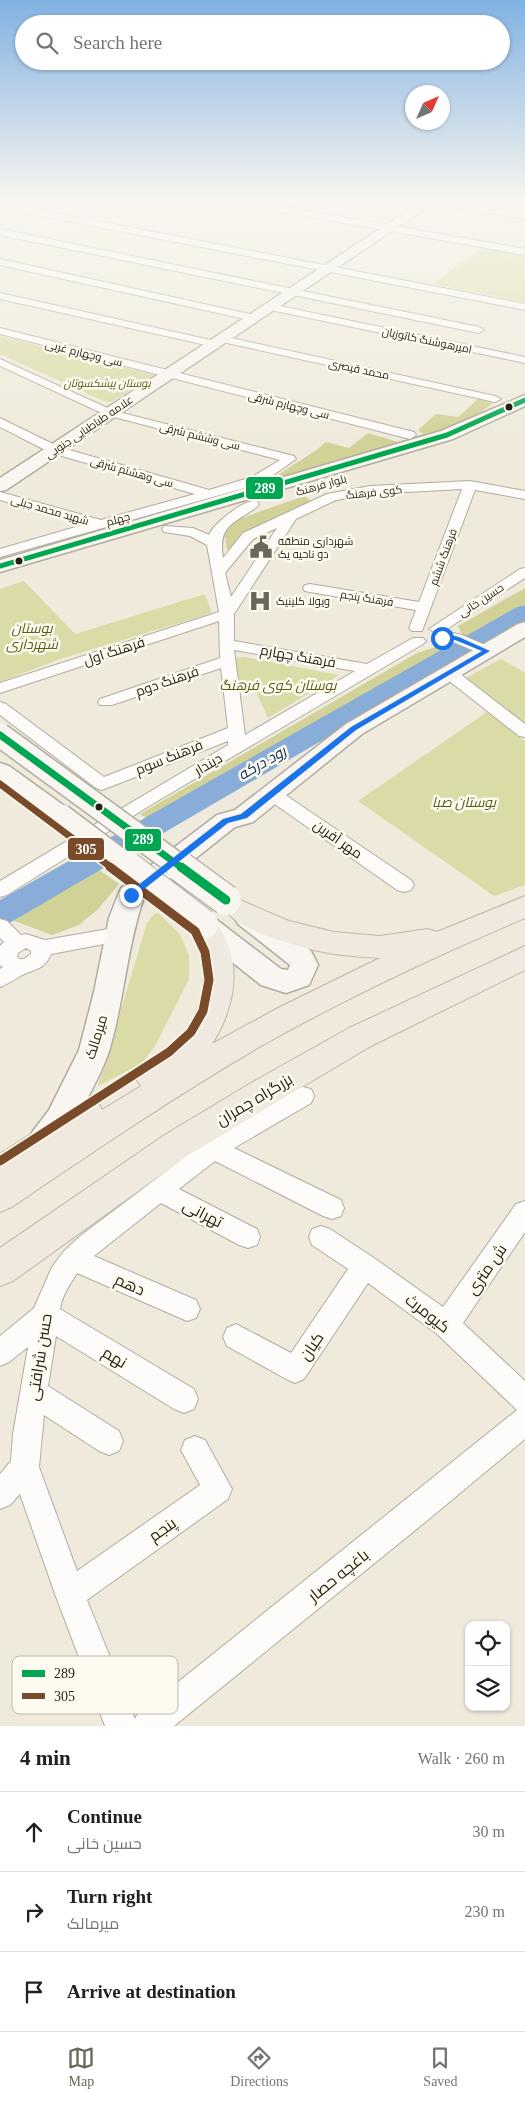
<!DOCTYPE html>
<meta charset="utf-8">
<style>
body{margin:0;font-family:"Times New Roman",Cairo,serif;background:#f6f6f6;color:#202124}
.controls{position:absolute;right:15px;bottom:15px;display:grid;overflow:hidden;border-radius:10px;box-shadow:0 1px 4px #0004}
.controls button{width:45px;height:45px;display:grid;place-items:center;padding:0;border:0;border-bottom:1px solid #e0e0e0;background:#fff;color:#202124;font:25px sans-serif}
.compass{position:absolute;left:405px;top:85px;width:45px;height:45px;border-radius:50%;background:#fff;box-shadow:0 1px 4px #0004;rotate:45deg}
.stop{position:absolute;width:15px;height:15px;margin:-11px;border:4px solid #1a73e8;border-radius:50%;background:#fff}
.stop.end{background:#1a73e8;border-color:#fff;box-shadow:0 1px 5px #0008}
.list{margin:0;padding:0;list-style:none}
h2{display:flex;justify-content:space-between;align-items:center;height:65px;margin:0;padding:0 20px;font-size:21px}
h2 small{font-size:16px;font-weight:400;color:#757577}
.list li{display:grid;grid-template-columns:32px 1fr auto;gap:15px;align-items:center;box-sizing:border-box;height:80px;padding:0 20px;border-top:1px solid #e0e0e0}
.list b{display:block;font-size:19px;white-space:nowrap}
.list p{margin:0;font-size:16px;white-space:nowrap;color:#757577}
.list em{font-size:16px;font-style:normal;color:#757577}
.icon{flex:none;width:28px;height:28px;fill:none;stroke:currentColor;stroke-width:2;stroke-linecap:round;stroke-linejoin:round}
.map{position:relative;flex:none;width:525px;height:1726px;overflow:hidden}
.search{position:absolute;background:#fff;box-shadow:0 1px 4px #0004;left:15px;right:15px;top:15px;height:55px;display:flex;align-items:center;gap:12px;box-sizing:border-box;padding:0 18px;border-radius:28px;color:#757577;font-size:19px}
.sheet{height:305px;background:#fff}
nav{display:flex;justify-content:space-around;align-items:center;box-sizing:border-box;height:70px;border-top:1px solid #e0e0e0;background:#fff;font-size:14px;color:#757577}
nav a{display:grid;justify-items:center;gap:2px}
nav .on{color:#6a665a}
.map>svg:first-child{display:block}
</style>
<div class="map">
<svg width="525" height="1726" viewBox="0 0 525 1726">
<rect width="100%" height="100%" fill="#efeadb"/>
<!-- green -->
<path fill="#dbdba7" d="M 483,246 L 525,254 L 525,302 L 433,284 Z
M 0,337 L 0,336 L 154,375 L 111,402 L 106,402 L 0,354 Z
M 24,581 L 75,634 L 205,594 L 212,613 L 60,659 L 0,682 L 0,589 Z
M 245,657 L 339,675 L 268,718 L 253,685 L 238,684 L 235,658 Z
M 501,659 L 525,673 L 525,724 L 464,679 Z
M 487,712 L 525,741 L 525,885 L 494,896 L 358,801 Z
M 158,913 L 179,933 L 189,955 L 189,979 L 155,1046 L 141,1064 L 98,1086 L 147,923 L 154,914 Z"/>
<!-- forest -->
<path fill="#d2d197" d="M 478,399 L 493,403 L 470,420 L 429,436 L 274,479 C 290,464 310,457 326,442 L 349,448 L 368,433 L 398,442 L 423,434 L 418,430 L 436,414 L 458,417 Z
M 304,496 L 313,503 L 231,550 L 227,549 L 223,528 L 233,521 Z
M 525,588 L 525,604 L 295,739 L 151,821 L 140,814 L 417,653 L 448,643 L 462,634 L 458,626 Z
M 92,865 L 119,884 L 98,909 L 79,925 L 52,935 L 4,917 Z"/>
<g fill="none" stroke-linecap="round" stroke-linejoin="round">
<!-- river -->
<path fill="#87add8" fill-rule="evenodd" d="M 525,605 L 525,622 L 11,922 L 0,925 L 0,900 L 517,607 Z"/>
<defs>
<path id="street" d="M 0,202 L 525,304 L 525,310 L 0,208 Z
M 239,202 L 257,202 L 525,249 L 525,255 L 243,205 Z
M 0,229 L 479,327 L 484,330 L 479,333 L 0,235 Z
M 0,259 L 254,315 L 259,318 L 254,321 L 0,265 Z
M 0,293 L 215,341 L 220,344 L 215,347 L 0,299 Z
M 270,304 L 525,357 L 525,363 L 266,309 L 265,307 Z
M 0,328 L 414,432 L 416,435 L 410,439 L 0,334 Z
M 222,336 L 495,396 L 501,399 L 495,402 L 218,341 L 217,339 L 218,337 Z
M 0,359 L 114,411 L 294,456 L 296,459 L 262,483 L 0,557 L 0,549 L 86,524 L 0,500 L 0,492 L 101,520 L 195,494 L 51,453 L 0,427 L 0,418 L 59,447 L 209,490 L 252,477 L 280,460 L 106,415 L 0,366 Z
M 470,481 L 525,491 L 525,499 L 475,490 L 422,631 L 412,631 L 409,628 L 416,610 L 310,592 L 305,591 L 303,588 L 305,585 L 310,584 L 419,602 L 462,489 L 370,494 L 336,500 L 296,519 L 234,614 L 234,641 L 367,664 L 413,638 L 423,638 L 426,641 L 423,644 L 149,806 L 7,895 L 0,897 L 0,881 L 228,745 L 228,741 L 102,790 L 96,788 L 0,715 L 0,702 L 6,704 L 104,777 L 228,728 L 221,668 L 112,705 L 100,705 L 98,702 L 100,699 L 220,658 L 219,621 L 0,693 L 0,683 L 219,612 L 207,545 L 190,536 L 164,532 L 162,529 L 164,526 L 193,528 L 209,535 C 213,524 245,498 257,501 L 259,504 L 257,507 C 233,524 218,525 223,558 L 243,533 L 327,494 L 370,486 ZM 277,528 L 231,597 L 225,573 L 253,539 ZM 234,650 L 355,671 L 245,735 Z
M 525,568 L 525,578 L 444,631 L 462,635 L 492,648 L 495,651 L 492,654 L 482,654 L 453,642 L 437,638 L 434,635 L 436,633 L 429,629 L 520,569 Z
M 449,668 L 455,670 L 525,724 L 525,737 L 519,736 L 443,676 L 441,673 L 443,670 Z
M 272,788 L 278,790 L 411,880 L 414,885 L 411,890 L 404,892 L 397,890 L 266,798 L 263,794 L 266,790 Z
M 0,919 L 7,921 L 21,935 L 26,934 L 45,940 L 120,927 L 127,929 L 130,934 L 127,939 L 120,941 L 51,954 C 45,969 36,969 22,975 C 15,979 8,984 0,987 L 0,969 L 3,967 L 0,965 L 0,946 L 4,942 L 0,938 ZM 26,948 L 31,951 L 31,954 L 24,959 L 20,959 L 17,957 L 18,953 Z
M 303,1087 L 311,1089 L 314,1096 L 311,1103 L 234,1148 L 341,1200 L 344,1208 L 341,1216 L 332,1219 L 323,1216 L 215,1161 L 179,1189 L 257,1229 L 260,1237 L 257,1245 L 248,1248 L 239,1245 L 161,1203 L 94,1256 L 196,1300 L 200,1309 L 196,1318 L 187,1321 L 77,1273 C 70,1284 62,1296 60,1309 L 194,1389 L 198,1399 L 194,1409 L 184,1413 L 174,1409 L 56,1336 L 48,1386 L 119,1431 L 123,1441 L 119,1451 L 109,1455 L 99,1451 L 44,1415 L 39,1467 L 77,1571 L 200,1485 L 181,1450 L 185,1440 L 195,1436 L 205,1440 L 232,1489 L 228,1499 L 87,1600 L 135,1719 L 137,1715 L 517,1410 L 437,1334 L 368,1283 L 304,1379 L 295,1383 L 286,1379 L 227,1346 L 223,1337 L 227,1328 L 236,1324 L 291,1353 L 348,1269 L 312,1245 L 309,1237 L 312,1229 L 321,1226 L 330,1229 L 374,1258 L 443,1307 L 516,1204 L 525,1201 L 525,1232 L 463,1323 L 525,1381 L 525,1439 L 429,1519 L 174,1726 L 105,1726 L 55,1594 L 20,1494 L 10,1505 L 0,1509 L 0,1474 L 11,1461 L 13,1434 L 28,1347 L 9,1362 L 0,1366 L 0,1336 L 34,1308 L 52,1267 L 64,1251 L 79,1237 L 205,1142 L 295,1089 Z"/>
<path id="secondary" d="M 421,202 L 435,202 L 6,490 L 0,491 L 0,478 Z
M 441,202 L 468,202 L 525,211 L 525,219 L 447,206 Z
M 525,395 L 525,406 L 453,439 L 0,572 L 0,560 L 441,431 Z
M 525,622 L 525,637 L 362,734 L 253,822 L 235,827 L 143,900 C 127,948 124,1000 110,1048 C 103,1071 90,1093 79,1114 C 73,1126 59,1156 43,1155 C 40,1154 36,1152 33,1151 L 28,1141 L 33,1131 L 49,1110 L 79,1050 L 94,992 L 109,918 L 118,895 L 121,888 L 217,815 L 235,810 L 346,724 L 518,624 Z
M 0,763 L 9,766 L 70,810 L 74,816 L 70,822 L 61,824 L 52,822 L 0,783 Z
M 248,907 L 258,910 L 311,951 L 318,965 L 309,985 L 286,993 L 261,985 L 193,931 L 189,924 L 193,917 L 203,914 L 213,917 L 281,969 L 288,970 L 290,965 L 238,924 L 234,917 L 238,910 Z"/>
<path id="highway" d="M 481,202 L 510,202 L 525,204 L 525,212 L 487,206 Z
M 525,896 L 525,918 C 436,956 348,997 263,1045 C 177,1095 94,1151 12,1207 L 0,1212 L 0,1154 L 76,1105 L 88,1101 L 100,1105 L 102,1110 L 141,1086 L 134,1076 C 141,1061 159,1056 172,1046 C 200,1023 210,982 200,948 C 197,940 193,932 189,924 L 193,917 L 203,913 L 213,917 C 219,926 225,937 229,948 C 240,980 230,1016 212,1044 L 280,1007 L 380,958 C 365,957 349,956 334,954 C 309,950 238,932 226,910 L 230,903 L 240,900 L 289,921 L 334,932 L 380,936 L 428,929 L 437,932 Z
M 525,946 L 525,970 L 371,1046 L 275,1103 L 187,1156 L 13,1281 L 0,1286 L 0,1248 L 163,1136 L 251,1083 L 349,1028 Z"/>
</defs>
<!-- street casing -->
<use href="#street" stroke="#b0aca1" stroke-width="2"/>
<!-- secondary casing -->
<use href="#secondary" stroke="#b0aca1" stroke-width="3"/>
<!-- highway casing -->
<use href="#highway" stroke="#bfb6a8" stroke-width="2"/>
<!-- street -->
<use href="#street" fill="#fdfcfa" fill-rule="evenodd"/>
<!-- secondary -->
<use href="#secondary" fill="#f9f6f2" fill-rule="evenodd"/>
<!-- highway -->
<use href="#highway" fill="#f0e9e0" fill-rule="evenodd"/>
<defs>
<path id="secondary-bridge-far1" d="M 0,735 L 182,868
M 61,816 L 130,868"/>
<path id="secondary-bridge" d="M 128,867 L 203,924
M 181,867 L 226,900"/>
</defs>
<!-- secondary-bridge-far1 casing -->
<use href="#secondary-bridge-far1" stroke="#b0aca1" stroke-width="26" stroke-linecap="butt"/>
<!-- secondary-bridge casing -->
<use href="#secondary-bridge" stroke="#b0aca1" stroke-width="32" stroke-linecap="butt"/>
<!-- secondary-bridge-far1 -->
<use href="#secondary-bridge-far1" stroke="#f9f6f2" stroke-width="23"/>
<!-- secondary-bridge -->
<use href="#secondary-bridge" stroke="#f9f6f2" stroke-width="30"/>
<defs>
<path id="bus-1-far2" d="M 0,566 L 447,435 L 525,400"/>
<path id="bus-1-far1" d="M 0,735 L 182,868"/>
<path id="bus-1" d="M 181,867 L 226,900"/>
<path id="bus-2-far1" d="M 0,784 L 112,868"/>
<path id="bus-2" d="M 0,1161 L 169,1052 L 191,1032 L 203,1011 L 209,980 L 205,952 L 195,931 L 110,867"/>
</defs>
<!-- bus-1-far2 casing -->
<use href="#bus-1-far2" stroke="#fefaf0" stroke-width="8"/>
<!-- bus-1-far1 casing -->
<use href="#bus-1-far1" stroke="#fefaf0" stroke-width="10"/>
<!-- bus-1 casing -->
<use href="#bus-1" stroke="#fefaf0" stroke-width="12"/>
<!-- bus-2-far1 casing -->
<use href="#bus-2-far1" stroke="#fefaf0" stroke-width="10"/>
<!-- bus-2 casing -->
<use href="#bus-2" stroke="#fefaf0" stroke-width="12"/>
<!-- bus-1-far2 -->
<use href="#bus-1-far2" stroke="#00a651" stroke-width="5"/>
<!-- bus-1-far1 -->
<use href="#bus-1-far1" stroke="#00a651" stroke-width="7"/>
<!-- bus-1 -->
<use href="#bus-1" stroke="#00a651" stroke-width="9"/>
<!-- bus-2-far1 -->
<use href="#bus-2-far1" stroke="#7a4b2a" stroke-width="7"/>
<!-- bus-2 -->
<use href="#bus-2" stroke="#7a4b2a" stroke-width="9"/>
</g>
<!-- sky -->
<linearGradient id="sky" x2="0" y2="1"><stop stop-color="#81b1e2"/><stop offset="0.45" stop-color="#f8f6ef"/><stop offset="1" stop-color="#f8f6ef" stop-opacity="0"/></linearGradient>
<rect width="525" height="444" fill="url(#sky)"/>
<!-- route -->
<path fill="#1a73e8" d="M 442,633 L 459,637 L 490,651 L 356,730 L 247,818 L 228,823 L 134,897 L 128,897 L 128,893 L 223,819 L 241,814 L 351,727 L 482,651 L 455,640 L 445,638 L 440,639 L 439,635 Z"/>
<!-- icons -->
<defs>
<symbol id="civic-bare" viewBox="-9 -9 18 18"><path d="M-.6-6.5H3V-4.5H.6V-3L4-1V1h2V6H-6V1h2V-1L-.6-3ZM-1.2 2.5V6h2.4V2.5Z" fill="#6a665a" stroke="#fefaf0" stroke-width="2.5" paint-order="stroke"/></symbol>
<symbol id="hospital-bare" viewBox="-9 -9 18 18"><path d="M-5-5h3v3.5h4V-5h3V5h-3V1.5h-4V5h-3Z" fill="#6a665a" stroke="#fefaf0" stroke-width="2.5" paint-order="stroke"/></symbol>
</defs>
<g fill-rule="evenodd">
<use href="#civic-bare" x="245" y="531" width="32" height="32"/>
<use href="#hospital-bare" x="244" y="585" width="32" height="32"/>
</g>
<!-- markers -->
<g fill="#221f15" stroke="#fefaf0" stroke-width="2">
<circle cx="509" cy="407" r="4.5"/>
<circle cx="19" cy="561" r="4.5"/>
<circle cx="99" cy="807" r="4.5"/>
</g>
<g text-anchor="middle" stroke-width="5" stroke-linejoin="round" paint-order="stroke">
<!-- far-street labels -->
<g font-size="11" fill="#221f15" stroke="#fefaf0">
<text transform="translate(427 340) rotate(12)" y="4">امیرهوشنگ کاتوزیان</text>
<text transform="translate(84 353) rotate(14)" y="4">سی وچهارم غربی</text>
<text transform="translate(359 369) rotate(12)" y="4">محمد قیصری</text>
<text transform="translate(289 405) rotate(14)" y="4">سی وچهارم شرقی</text>
<text transform="translate(89 427) rotate(-34)" y="4">علامه طباطبایی جنوبی</text>
<text transform="translate(200 436) rotate(14)" y="4">سی وششم شرقی</text>
<text transform="translate(132 472) rotate(16)" y="4">سی وهشتم شرقی</text>
<text transform="translate(321 485) rotate(-16)" y="4">بلوار فرهنگ</text>
<text transform="translate(374 492) rotate(-6)" y="4">کوی فرهنگ</text>
<text transform="translate(50 510) rotate(16)" y="4">شهید محمد جبلی</text>
<text transform="translate(118 519) rotate(-15)" y="4">چهلم</text>
<text transform="translate(443 557) rotate(-70)" y="4">فرهنگ ششم</text>
<text transform="translate(367 598) rotate(9)" y="4">فرهنگ پنجم</text>
<text transform="translate(481 600) rotate(-33)" y="4">حسین خانی</text>
</g>
<!-- far-park labels -->
<g font-size="11" font-style="italic" fill="#5a5c17" stroke="#fefaf0">
<text x="107" y="387">بوستان پیشکسوتان</text>
</g>
<!-- far-poi labels -->
<g font-size="11" fill="#221f15" stroke="#fefaf0" text-anchor="start">
<text x="278" y="545">شهرداری منطقه<tspan x="278" dy="13">دو ناحیه یک</tspan></text>
<text x="276" y="605">ویولا کلینیک</text>
</g>
<!-- park labels -->
<g font-size="14" font-style="italic" fill="#5a5c17" stroke="#fefaf0">
<text x="32" y="633">بوستان<tspan x="32" dy="16">شهرداری</tspan></text>
<text x="278" y="690">بوستان کوی فرهنگ</text>
<text x="464" y="807">بوستان صبا</text>
</g>
<!-- street labels -->
<g font-size="14" fill="#221f15" stroke="#fefaf0">
<text transform="translate(114 651) rotate(-18)" y="5">فرهنگ اول</text>
<text transform="translate(298 656) rotate(10)" y="5">فرهنگ چهارم</text>
<text transform="translate(167 681) rotate(-19)" y="5">فرهنگ دوم</text>
<text transform="translate(169 757) rotate(-22)" y="5">فرهنگ سوم</text>
<text transform="translate(208 764) rotate(-30)" y="5">دیندار</text>
<text transform="translate(338 839) rotate(35)" y="5">مهر آفرین</text>
<text transform="translate(96 1037) rotate(-73)" y="5">میرمالک</text>
</g>
<!-- water labels -->
<g font-size="15" font-style="italic" fill="#042e59" stroke="#fefaf0">
<text transform="translate(262 763) rotate(-30)" y="5">رود درکه</text>
</g>
<!-- near-street labels -->
<g font-size="16" fill="#221f15" stroke="#fefaf0">
<text transform="translate(254 1099) rotate(-31)" y="6">بزرگراه چمران</text>
<text transform="translate(203 1213) rotate(27)" y="6">تهرانی</text>
<text transform="translate(486 1269) rotate(-55)" y="6">ش متری</text>
<text transform="translate(130 1284) rotate(24)" y="6">دهم</text>
<text transform="translate(428 1313) rotate(38)" y="6">کیومرث</text>
<text transform="translate(311 1346) rotate(-56)" y="6">کیان</text>
<text transform="translate(39 1357) rotate(-81)" y="6">حسن شرافتی</text>
<text transform="translate(115 1357) rotate(31)" y="6">نهم</text>
<text transform="translate(162 1529) rotate(-35)" y="6">پنجم</text>
<text transform="translate(338 1575) rotate(-39)" y="6">باغچه حصار</text>
</g>
</g>
<!-- legend -->
<rect x="12" y="1656" width="166" height="58" rx="8" fill="#fefaf0" stroke="#bcb8ae" stroke-width="1"/>
<rect x="22" y="1670" width="23" height="7" fill="#00a651"/>
<rect x="22" y="1693" width="23" height="6" fill="#7a4b2a"/>
<g font-size="14" fill="#221f15">
<text x="54" y="1678">289</text>
<text x="54" y="1701">305</text>
</g>
<g stroke="#fefaf0" stroke-width="2">
<rect x="245" y="476" width="39" height="24" rx="5" fill="#00a651"/>
<rect x="124" y="828" width="38" height="24" rx="5" fill="#00a651"/>
<rect x="67" y="837" width="38" height="24" rx="5" fill="#7a4b2a"/>
</g>
<g font-size="14" text-anchor="middle" font-weight="bold" fill="#fff">
<text x="265" y="493">289</text>
<text x="143" y="844">289</text>
<text x="86" y="854">305</text>
</g>
</svg>
<div class="controls">
<button><svg class="icon" aria-label="locate" viewBox="0 0 24 24"><circle cx="12" cy="12" r="6"/><path d="M12 2v4M12 18v4M2 12h4M18 12h4"/></svg></button>
<button><svg class="icon" aria-label="layers" viewBox="0 0 24 24"><path d="M12 4l9 5-9 5-9-5zM3 14l9 5 9-5"/></svg></button>
</div>
<svg class="compass" viewBox="-18 -18 36 36"><path d="M0-13l5 13h-10z" fill="#e53935"/><path d="M0 13l5-13h-10z" fill="#757577"/></svg>
<div class="stop" style="left:442px;top:638px"></div>
<div class="stop end" style="left:131px;top:895px"></div>
<div class="search"><svg class="icon" aria-label="search" viewBox="0 0 24 24"><circle cx="10" cy="10" r="6"/><path d="M15 15l6 6"/></svg>Search here</div>
</div>
<section class="sheet">
<h2>4 min<small>Walk · 260 m</small></h2>
<ul class="list">
<li><svg class="icon" aria-label="ahead" viewBox="0 0 24 24"><path d="M12 20V5M6 11l6-6 6 6"/></svg><div><b>Continue</b><p>حسین خانی</p></div><em>30 m</em></li>
<li><svg class="icon" aria-label="right" viewBox="0 0 24 24"><path d="M7 20v-9h11M14 6l5 5-5 5"/></svg><div><b>Turn right</b><p>میرمالک</p></div><em>230 m</em></li>
<li><svg class="icon" aria-label="arrive" viewBox="0 0 24 24"><path d="M6 21V4h12l-3 4 3 4H6"/></svg><div><b>Arrive at destination</b></div></li>
</ul>
</section>
<nav>
<a class="on"><svg class="icon" aria-label="map" viewBox="0 0 24 24"><path d="M3 6l6-2 6 2 6-2v14l-6 2-6-2-6 2zM9 4v14M15 6v14"/></svg>Map</a>
<a><svg class="icon" aria-label="directions" viewBox="0 0 24 24"><path d="M12 3l9 9-9 9-9-9zM9 14v-3h6M13 9l2 2-2 2"/></svg>Directions</a>
<a><svg class="icon" aria-label="saved" viewBox="0 0 24 24"><path d="M7 4h10v16l-5-4-5 4z"/></svg>Saved</a>
</nav>
